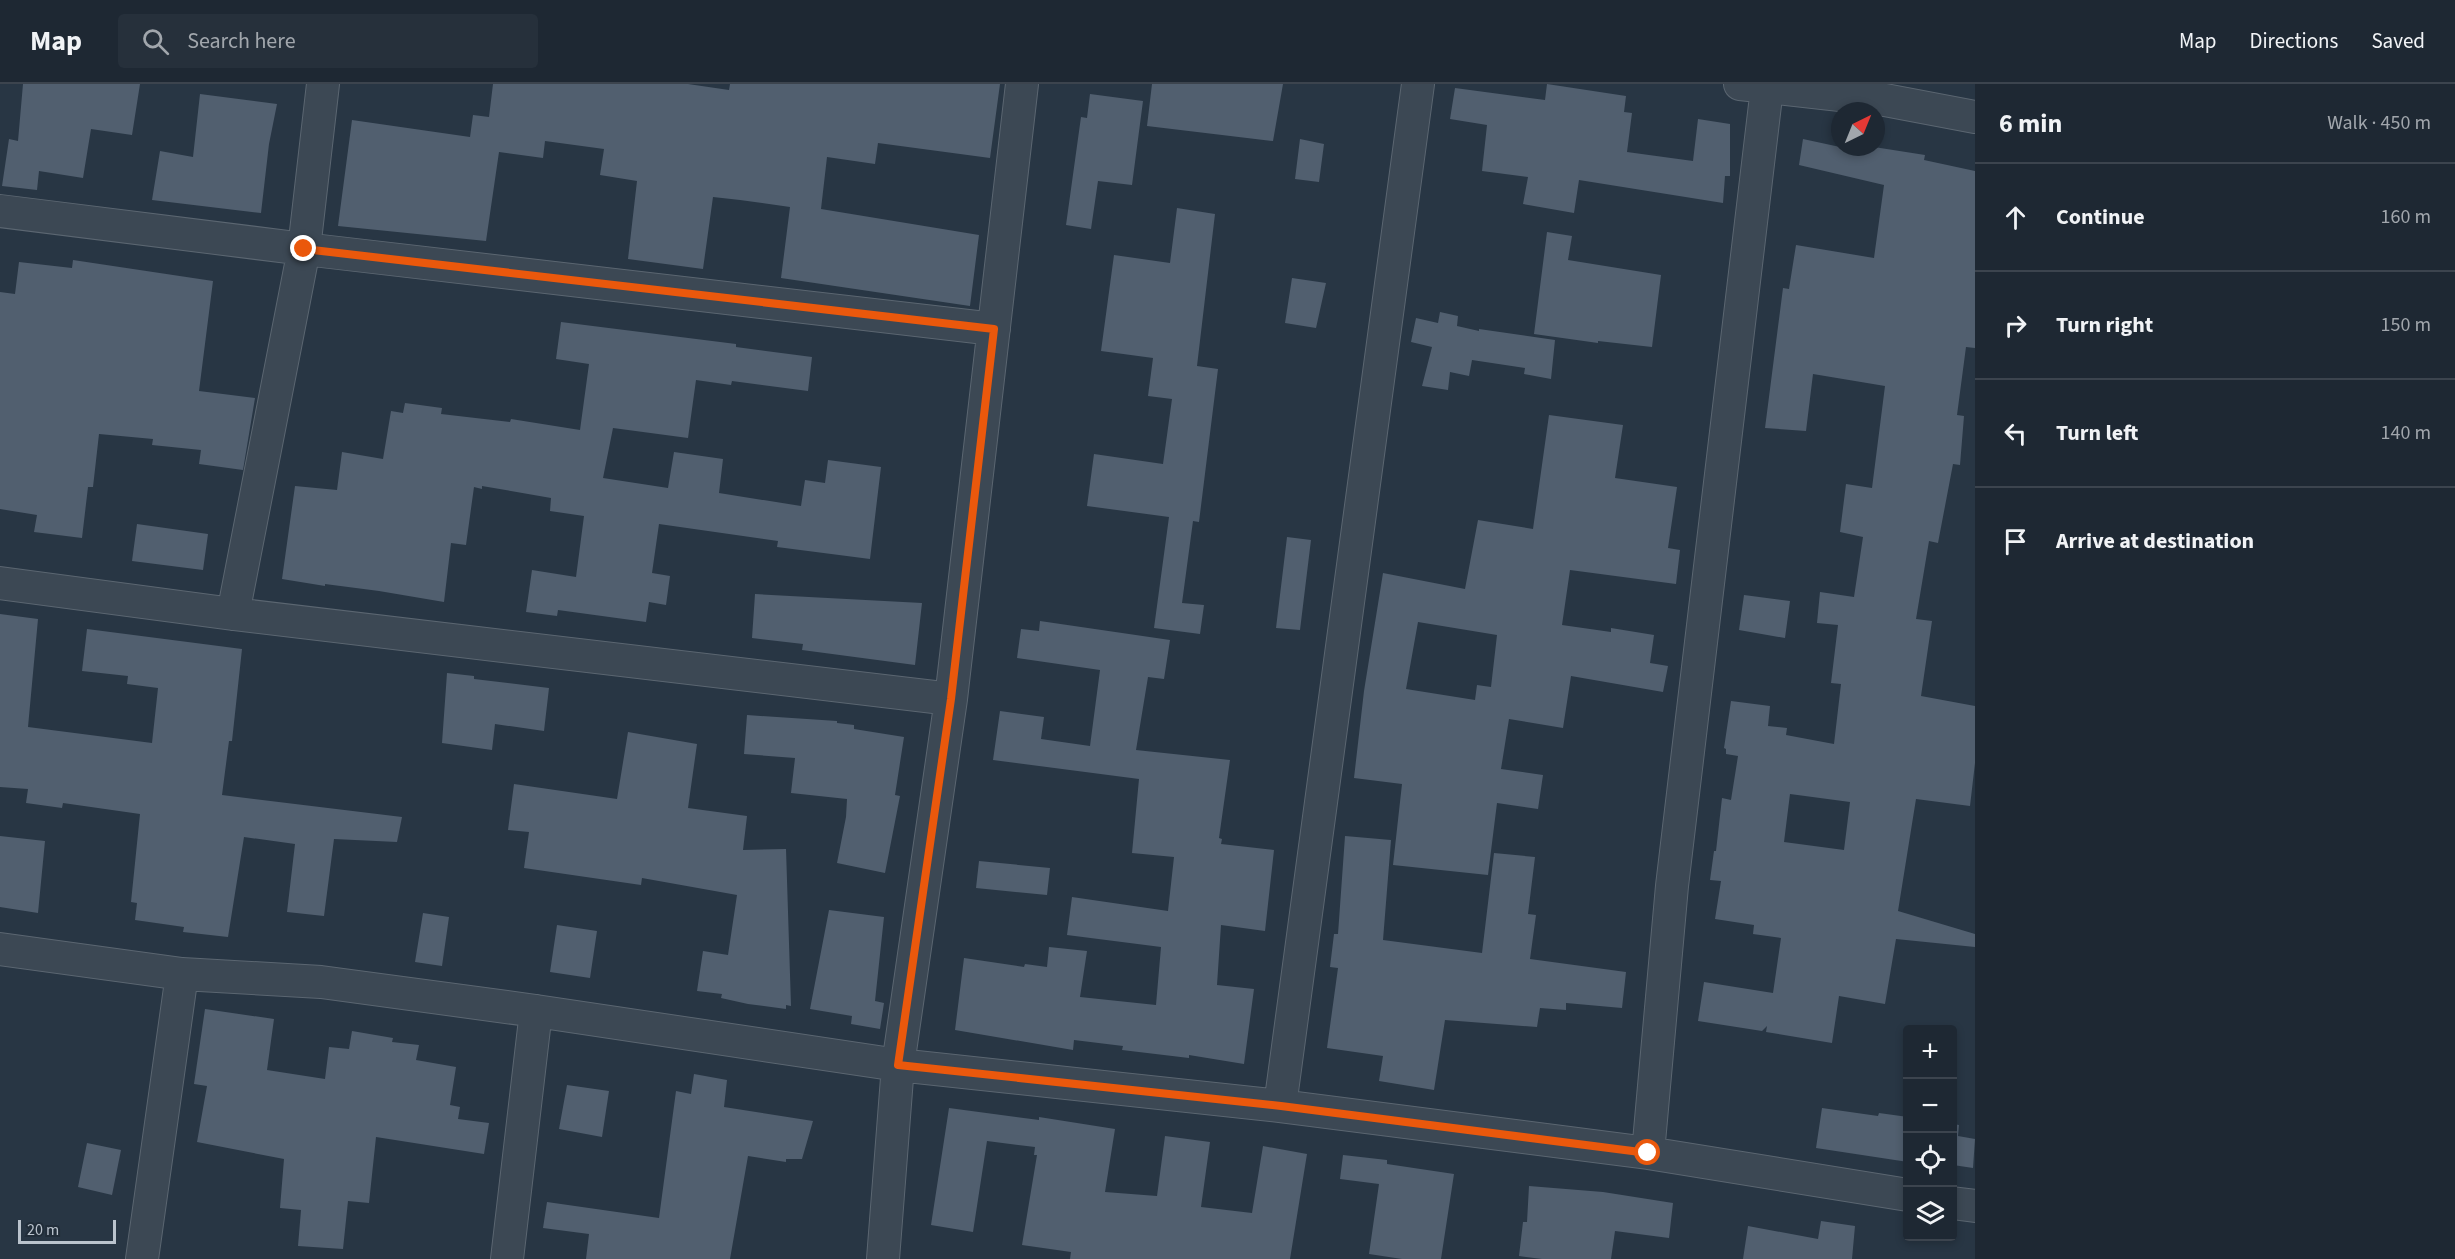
<!DOCTYPE html>
<meta charset="utf-8">
<style>
body{margin:0;font-family:"Source Sans 3",sans-serif;background:#26303b;color:#f1f3f6}
.controls{position:absolute;right:18px;bottom:18px;display:grid;overflow:hidden;border-radius:6px;box-shadow:0 3px 9px #0003}
.controls button{width:54px;height:54px;display:grid;place-items:center;padding:0;border:0;border-bottom:2px solid #3c444e;background:#1e2833;color:#f1f3f6;font:30px sans-serif}
.compass{position:absolute;left:1831px;top:18px;width:54px;height:54px;border-radius:50%;background:#1e2833;box-shadow:0 3px 9px #0003;rotate:43deg}
.scale{position:absolute;left:18px;bottom:15px;width:98px;box-sizing:border-box;padding-left:6px;border:3px solid #bac3cd;border-top:0;font-size:16px;line-height:21px;white-space:nowrap;color:#bac3cd;-webkit-text-stroke:4px #212d39;paint-order:stroke}
.stop{position:absolute;width:18px;height:18px;margin:-14px;border:4px solid #ea580c;border-radius:50%;background:#fff}
.stop.end{background:#ea580c;border-color:#fff;box-shadow:0 2px 6px #0008}
.list{margin:0;padding:0;list-style:none}
h2{display:flex;justify-content:space-between;align-items:center;height:78px;margin:0;padding:0 24px;font-size:26px}
h2 small{font-size:20px;font-weight:400;color:#a1a6ac}
.list li{display:grid;grid-template-columns:39px 1fr auto;gap:18px;align-items:center;box-sizing:border-box;height:108px;padding:0 24px;border-top:2px solid #3c444e}
.list b{display:block;font-size:22px;white-space:nowrap}
.list em{font-size:20px;font-style:normal;color:#a1a6ac}
.icon{flex:none;width:33px;height:33px;fill:none;stroke:currentColor;stroke-width:2;stroke-linecap:round;stroke-linejoin:round}
.map{position:relative;flex:none;width:1975px;height:1175px;overflow:hidden}
header{display:flex;align-items:center;gap:36px;box-sizing:border-box;height:84px;padding:0 30px;background:#1e2833;border-bottom:2px solid #3c444e}
header strong{font-size:28px}
nav{display:flex;gap:33px;margin-inline-start:auto;font-size:21px}
.search{width:420px;height:54px;background:#26303b;display:flex;align-items:center;gap:15px;box-sizing:border-box;padding:0 21px;border-radius:6px;color:#a1a6ac;font-size:22px}
main{display:flex}
aside{flex:1;background:#1e2833}
.map>svg:first-child{display:block}
</style>
<header>
<strong>Map</strong>
<div class="search"><svg class="icon" aria-label="search" viewBox="0 0 24 24"><circle cx="10" cy="10" r="6"/><path d="M15 15l6 6"/></svg>Search here</div>
<nav><a>Map</a><a>Directions</a><a>Saved</a></nav>
</header>
<main>
<div class="map">
<svg width="1975" height="1175" viewBox="0 0 1975 1175">
<rect width="100%" height="100%" fill="#283644"/>
<!-- building -->
<path fill="#515f6f" fill-rule="evenodd" d="M 23,0 L 140,0 L 132,51 L 91,45 L 83,94 L 39,87 L 37,106 L 2,102 L 9,55 L 18,57 Z
M 493,0 L 688,0 L 729,6 L 730,0 L 1000,0 L 990,74 L 878,59 L 875,80 L 827,73 L 821,125 L 979,151 L 970,222 L 781,194 L 790,123 L 740,116 L 713,113 L 703,185 L 628,175 L 637,97 L 600,91 L 604,65 L 545,57 L 543,74 L 499,68 L 486,157 L 338,142 L 352,36 L 470,53 L 473,31 L 489,33 Z
M 1152,0 L 1283,0 L 1273,57 L 1147,42 Z
M 1547,0 L 1626,12 L 1624,28 L 1632,29 L 1627,68 L 1693,77 L 1698,35 L 1730,40 L 1730,92 L 1725,92 L 1723,119 L 1579,96 L 1574,129 L 1523,120 L 1528,93 L 1482,87 L 1487,41 L 1450,35 L 1455,4 L 1545,16 Z
M 200,10 L 277,20 L 269,60 L 261,129 L 152,116 L 160,67 L 193,73 Z
M 1090,10 L 1143,17 L 1132,101 L 1098,97 L 1091,145 L 1066,141 L 1081,33 L 1087,34 Z
M 1300,55 L 1324,60 L 1319,98 L 1295,95 Z
M 1803,55 L 1840,63 L 1874,63 L 1925,71 L 1924,76 L 1975,87 L 1975,264 L 1966,263 L 1957,331 L 1964,332 L 1960,381 L 1953,380 L 1938,459 L 1929,457 L 1916,535 L 1932,537 L 1921,612 L 1975,622 L 1975,679 L 1970,722 L 1916,715 L 1898,827 L 1975,850 L 1975,863 L 1896,855 L 1885,920 L 1839,912 L 1832,959 L 1766,948 L 1767,942 L 1762,947 L 1698,937 L 1704,898 L 1773,909 L 1781,854 L 1753,850 L 1754,841 L 1715,835 L 1721,797 L 1710,796 L 1714,767 L 1716,767 L 1722,714 L 1731,716 L 1738,672 L 1726,670 L 1726,665 L 1724,664 L 1731,617 L 1770,622 L 1768,642 L 1787,644 L 1786,651 L 1834,660 L 1841,600 L 1831,599 L 1838,541 L 1817,539 L 1820,508 L 1854,513 L 1863,453 L 1840,448 L 1846,400 L 1872,404 L 1885,302 L 1813,290 L 1806,347 L 1765,344 L 1783,204 L 1789,205 L 1796,161 L 1874,174 L 1884,101 L 1799,81 ZM 1790,710 L 1850,718 L 1844,766 L 1784,758 Z
M 1177,124 L 1215,130 L 1197,282 L 1218,285 L 1199,438 L 1193,437 L 1182,519 L 1204,521 L 1200,550 L 1154,544 L 1169,433 L 1087,422 L 1094,370 L 1163,380 L 1172,315 L 1148,312 L 1153,274 L 1101,267 L 1114,171 L 1170,179 Z
M 1547,148 L 1572,152 L 1568,176 L 1661,191 L 1652,263 L 1598,257 L 1598,259 L 1534,250 Z
M 73,176 L 213,197 L 199,307 L 255,314 L 243,386 L 199,380 L 201,366 L 152,361 L 153,355 L 99,350 L 93,403 L 88,403 L 82,454 L 34,448 L 37,431 L 0,425 L 0,208 L 15,210 L 19,178 L 72,184 Z
M 1292,194 L 1326,199 L 1316,244 L 1285,239 Z
M 1440,228 L 1458,232 L 1457,242 L 1479,247 L 1479,245 L 1555,256 L 1551,295 L 1524,290 L 1525,284 L 1472,276 L 1469,292 L 1450,288 L 1448,306 L 1422,302 L 1432,263 L 1411,258 L 1416,234 L 1438,239 Z
M 561,238 L 736,260 L 736,263 L 812,273 L 808,307 L 732,297 L 731,301 L 696,296 L 688,354 L 613,344 L 603,394 L 668,404 L 674,368 L 723,375 L 719,409 L 801,422 L 805,396 L 825,399 L 828,376 L 881,383 L 870,475 L 777,463 L 778,457 L 659,440 L 652,489 L 670,492 L 666,521 L 649,518 L 646,538 L 558,526 L 557,532 L 526,528 L 532,486 L 576,493 L 584,432 L 550,427 L 551,414 L 482,402 L 482,405 L 474,403 L 466,461 L 451,459 L 444,518 L 379,507 L 325,500 L 325,502 L 282,495 L 295,402 L 337,406 L 342,368 L 383,375 L 391,327 L 403,329 L 405,319 L 442,324 L 441,330 L 510,338 L 511,335 L 580,346 L 589,280 L 556,275 Z
M 1549,331 L 1623,341 L 1615,394 L 1677,403 L 1668,464 L 1680,466 L 1676,500 L 1570,486 L 1562,541 L 1611,548 L 1611,544 L 1654,551 L 1650,579 L 1668,582 L 1663,608 L 1571,592 L 1563,644 L 1509,635 L 1501,685 L 1543,691 L 1538,725 L 1497,719 L 1488,791 L 1393,781 L 1402,700 L 1354,694 L 1364,607 L 1383,489 L 1465,505 L 1478,436 L 1533,445 ZM 1418,538 L 1497,551 L 1491,603 L 1477,601 L 1475,616 L 1406,605 Z
M 137,440 L 208,450 L 203,486 L 132,477 Z
M 1287,453 L 1311,456 L 1300,546 L 1276,544 Z
M 755,510 L 922,519 L 915,581 L 802,566 L 803,560 L 752,554 Z
M 1744,511 L 1790,517 L 1785,554 L 1739,546 Z
M 0,530 L 38,535 L 28,643 L 152,659 L 158,604 L 127,600 L 128,592 L 82,587 L 87,545 L 242,565 L 232,657 L 229,657 L 222,711 L 402,733 L 397,758 L 334,755 L 324,832 L 287,828 L 295,760 L 244,753 L 228,853 L 183,848 L 184,843 L 135,836 L 137,819 L 131,818 L 140,730 L 63,719 L 62,724 L 26,719 L 28,705 L 0,703 Z
M 1040,537 L 1170,556 L 1164,595 L 1148,593 L 1136,666 L 1230,676 L 1219,754 L 1222,755 L 1221,760 L 1274,766 L 1265,847 L 1221,841 L 1217,901 L 1254,905 L 1244,980 L 1189,971 L 1189,974 L 1122,966 L 1123,962 L 1074,956 L 1073,966 L 955,946 L 964,874 L 1024,883 L 1025,880 L 1047,883 L 1049,863 L 1087,867 L 1080,913 L 1156,921 L 1161,863 L 1067,851 L 1072,813 L 1168,827 L 1174,773 L 1132,769 L 1139,695 L 993,676 L 1000,627 L 1044,633 L 1041,655 L 1090,662 L 1100,586 L 1017,574 L 1021,545 L 1039,547 Z
M 447,589 L 474,592 L 474,595 L 549,604 L 544,647 L 495,640 L 492,666 L 442,659 Z
M 747,631 L 837,637 L 837,639 L 854,641 L 854,645 L 904,653 L 895,711 L 900,712 L 885,789 L 837,779 L 846,733 L 847,715 L 791,709 L 795,674 L 744,670 Z
M 628,648 L 697,660 L 688,724 L 747,732 L 743,766 L 786,765 L 791,922 L 786,921 L 786,925 L 748,920 L 721,914 L 722,910 L 697,907 L 703,867 L 728,871 L 737,811 L 642,794 L 641,801 L 524,784 L 529,748 L 508,746 L 514,700 L 617,715 Z
M 0,752 L 45,757 L 38,829 L 0,823 Z
M 1345,752 L 1391,756 L 1383,856 L 1482,869 L 1494,769 L 1535,773 L 1528,830 L 1536,831 L 1530,875 L 1626,888 L 1622,924 L 1566,919 L 1566,926 L 1540,924 L 1537,943 L 1445,936 L 1434,1006 L 1379,997 L 1383,972 L 1327,964 L 1338,884 L 1330,883 L 1334,850 L 1338,850 Z
M 979,777 L 1050,784 L 1047,811 L 976,804 Z
M 829,826 L 884,833 L 875,917 L 884,919 L 880,945 L 851,940 L 852,932 L 810,925 Z
M 423,829 L 449,833 L 442,882 L 415,878 Z
M 557,841 L 597,847 L 590,894 L 550,888 Z
M 205,925 L 274,935 L 267,986 L 325,995 L 329,963 L 349,965 L 352,947 L 393,954 L 392,958 L 419,961 L 416,976 L 456,983 L 450,1021 L 460,1023 L 458,1035 L 489,1039 L 484,1070 L 376,1053 L 369,1119 L 348,1117 L 343,1165 L 298,1162 L 301,1126 L 280,1124 L 284,1075 L 197,1058 L 207,1002 L 194,1000 Z
M 694,990 L 727,996 L 724,1023 L 813,1037 L 802,1075 L 786,1075 L 786,1078 L 748,1072 L 730,1175 L 586,1175 L 589,1150 L 543,1144 L 547,1118 L 659,1134 L 676,1007 L 691,1010 Z
M 567,1001 L 609,1007 L 602,1053 L 559,1045 Z
M 949,1024 L 1039,1036 L 1039,1033 L 1115,1045 L 1105,1108 L 1157,1112 L 1165,1052 L 1210,1058 L 1201,1123 L 1252,1129 L 1263,1062 L 1307,1070 L 1290,1175 L 1070,1175 L 1071,1168 L 1022,1161 L 1037,1071 L 1034,1071 L 1035,1063 L 987,1057 L 973,1148 L 931,1141 Z
M 1822,1024 L 1878,1032 L 1879,1029 L 1908,1033 L 1908,1078 L 1816,1064 Z
M 1953,1040 L 1959,1041 L 1958,1052 L 1975,1055 L 1973,1084 L 1953,1081 Z
M 87,1059 L 121,1066 L 112,1111 L 78,1103 Z
M 1343,1071 L 1387,1076 L 1387,1080 L 1454,1090 L 1441,1175 L 1402,1175 L 1369,1170 L 1379,1100 L 1340,1095 Z
M 1529,1102 L 1603,1108 L 1673,1119 L 1669,1154 L 1615,1147 L 1611,1175 L 1542,1175 L 1519,1172 L 1523,1138 L 1527,1138 Z
M 1821,1137 L 1855,1142 L 1852,1175 L 1743,1175 L 1748,1142 L 1818,1155 Z"/>
<g fill="none" stroke-linecap="round" stroke-linejoin="round">
<defs>
<path id="street" d="M 1740,0 L 1885,16 L 1975,33
M 0,127 L 304,165 L 994,245
M 0,499 L 233,530 L 951,615
M 233,530 L 304,165 L 323,0
M 0,865 L 182,890 L 321,898 L 536,927 L 898,981 L 1280,1022 L 1648,1069 L 1908,1111
M 1280,1022 L 1418,0
M 1648,1069 L 1672,802 L 1767,4
M 1952,1119 L 1975,1122
M 142,1175 L 182,890
M 507,1175 L 536,927
M 883,1175 L 898,981 L 951,615 L 1022,0"/>
</defs>
<!-- street casing -->
<use href="#street" stroke="#5b6671" stroke-width="34"/>
<!-- street -->
<use href="#street" stroke="#3c4854" stroke-width="32"/>
</g>
<g fill="none" stroke-linecap="round" stroke-linejoin="round">
<!-- route -->
<path stroke="#ea580c" stroke-width="8" d="M 304,165 L 994,245 L 951,615 L 898,981 L 1281,1022 L 1648,1069"/>
</g>
</svg>
<div class="controls">
<button>+</button>
<button>−</button>
<button><svg class="icon" aria-label="locate" viewBox="0 0 24 24"><circle cx="12" cy="12" r="6"/><path d="M12 2v4M12 18v4M2 12h4M18 12h4"/></svg></button>
<button><svg class="icon" aria-label="layers" viewBox="0 0 24 24"><path d="M12 4l9 5-9 5-9-5zM3 14l9 5 9-5"/></svg></button>
</div>
<svg class="compass" viewBox="-18 -18 36 36"><path d="M0-13l5 13h-10z" fill="#e53935"/><path d="M0 13l5-13h-10z" fill="#a1a6ac"/></svg>
<div class="scale">20 m</div>
<div class="stop" style="left:1648px;top:1069px"></div>
<div class="stop end" style="left:304px;top:165px"></div>
</div>
<aside>
<h2>6 min<small>Walk · 450 m</small></h2>
<ul class="list">
<li><svg class="icon" aria-label="ahead" viewBox="0 0 24 24"><path d="M12 20V5M6 11l6-6 6 6"/></svg><div><b>Continue</b></div><em>160 m</em></li>
<li><svg class="icon" aria-label="right" viewBox="0 0 24 24"><path d="M7 20v-9h11M14 6l5 5-5 5"/></svg><div><b>Turn right</b></div><em>150 m</em></li>
<li><svg class="icon" aria-label="left" viewBox="0 0 24 24"><path d="M17 20v-9H6M10 6l-5 5 5 5"/></svg><div><b>Turn left</b></div><em>140 m</em></li>
<li><svg class="icon" aria-label="arrive" viewBox="0 0 24 24"><path d="M6 21V4h12l-3 4 3 4H6"/></svg><div><b>Arrive at destination</b></div></li>
</ul>
</aside>
</main>
